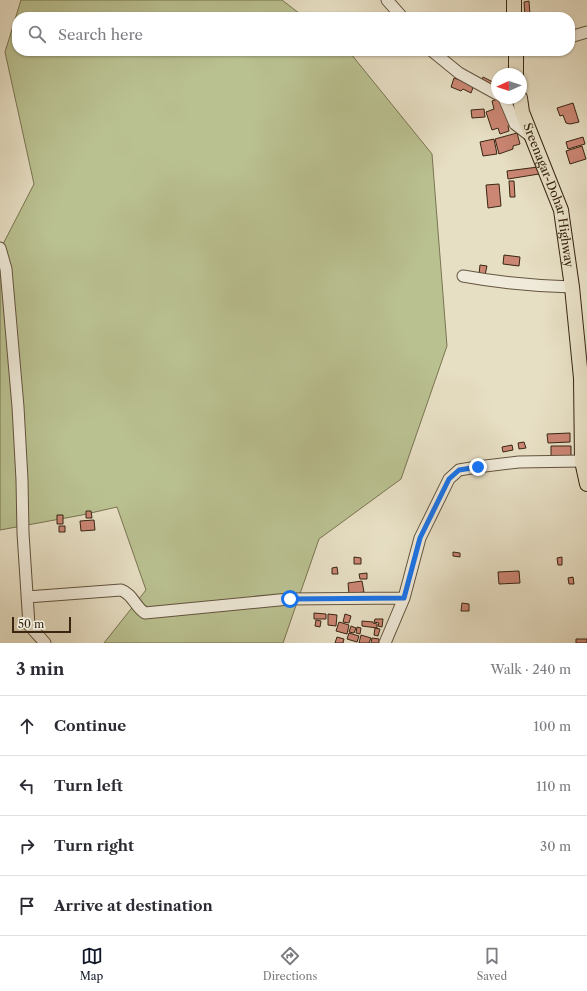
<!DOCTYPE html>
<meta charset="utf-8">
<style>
body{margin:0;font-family:"Libre Caslon Text",serif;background:#f7f7f7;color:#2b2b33}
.compass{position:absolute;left:491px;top:68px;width:36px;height:36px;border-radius:50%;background:#fff;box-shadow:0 1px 3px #0004;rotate:267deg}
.scale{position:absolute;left:12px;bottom:10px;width:59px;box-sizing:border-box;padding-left:4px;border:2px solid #382613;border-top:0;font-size:11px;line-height:14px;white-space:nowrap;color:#382613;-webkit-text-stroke:3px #efead9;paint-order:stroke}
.stop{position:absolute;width:12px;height:12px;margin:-9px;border:3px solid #1a73e8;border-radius:50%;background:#fff}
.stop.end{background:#1a73e8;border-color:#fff;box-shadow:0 1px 4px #0008}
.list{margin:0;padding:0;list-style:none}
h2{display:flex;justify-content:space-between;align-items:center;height:52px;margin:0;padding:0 16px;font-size:17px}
h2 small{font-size:13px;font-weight:400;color:#7c7c81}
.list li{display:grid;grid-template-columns:26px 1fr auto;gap:12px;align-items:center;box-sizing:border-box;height:60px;padding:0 16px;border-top:1px solid #e1e1e2}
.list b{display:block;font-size:15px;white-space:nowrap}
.list em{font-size:13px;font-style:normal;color:#7c7c81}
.icon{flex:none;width:22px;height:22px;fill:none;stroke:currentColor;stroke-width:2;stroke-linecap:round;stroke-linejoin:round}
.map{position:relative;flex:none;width:587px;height:643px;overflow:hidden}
.search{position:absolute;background:#fff;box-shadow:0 1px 3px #0004;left:12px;right:12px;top:12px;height:44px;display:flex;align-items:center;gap:10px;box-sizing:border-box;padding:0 14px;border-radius:16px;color:#7c7c81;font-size:15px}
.sheet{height:292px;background:#fff}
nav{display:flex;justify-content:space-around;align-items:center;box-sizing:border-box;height:56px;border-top:1px solid #e1e1e2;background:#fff;font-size:11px;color:#7c7c81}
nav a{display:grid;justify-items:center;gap:2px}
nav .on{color:#111827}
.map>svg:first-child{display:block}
</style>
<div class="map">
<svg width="587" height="643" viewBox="0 0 587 643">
<rect width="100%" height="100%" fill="#e7dfc4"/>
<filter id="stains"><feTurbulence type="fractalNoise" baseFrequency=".005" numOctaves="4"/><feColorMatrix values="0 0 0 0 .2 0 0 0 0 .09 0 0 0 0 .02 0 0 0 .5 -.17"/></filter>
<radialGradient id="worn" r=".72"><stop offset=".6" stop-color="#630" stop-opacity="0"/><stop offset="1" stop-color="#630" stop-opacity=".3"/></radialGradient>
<!-- green -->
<path fill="#bac191" stroke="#797452" d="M 21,0 L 282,0 L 304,17 L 17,17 L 17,51 L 346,51 L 351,54 L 432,154 L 447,346 L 401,479 L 319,539 L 283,643 L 104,643 L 146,590 L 117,507 L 82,515 L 0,530 L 0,250 L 34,184 L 5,52 Z"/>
<!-- building -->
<path fill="#cb8674" stroke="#382613" d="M 529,1 L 530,15 L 525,16 L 524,2 Z
M 483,77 L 497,84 L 497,89 L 481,82 Z
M 454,78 L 474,85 L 471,93 L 463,89 L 461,91 L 451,87 Z
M 500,98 L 511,125 L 508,126 L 509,131 L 500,134 L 498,128 L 492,130 L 486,112 L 494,109 L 492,101 Z
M 573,103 L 579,122 L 570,124 L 566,123 L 563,115 L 560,116 L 557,108 Z
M 484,109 L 485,117 L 472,118 L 471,110 Z
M 517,133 L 520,144 L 513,146 L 513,149 L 499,154 L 495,139 Z
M 583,137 L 585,144 L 568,149 L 566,142 Z
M 494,139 L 497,154 L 483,156 L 480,142 Z
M 582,146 L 586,159 L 570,164 L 566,151 Z
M 538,167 L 539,174 L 508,179 L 507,171 Z
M 509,181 L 514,181 L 515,197 L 510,197 Z
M 499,184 L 501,206 L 488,208 L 486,185 Z
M 504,255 L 520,257 L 519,266 L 503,264 Z
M 480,265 L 487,266 L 485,275 L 479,274 Z
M 570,433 L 570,442 L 548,443 L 547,434 Z
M 524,442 L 526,448 L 519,449 L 518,443 Z
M 512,445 L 513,450 L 503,452 L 502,447 Z
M 551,446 L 571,446 L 571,456 L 551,456 Z
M 86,511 L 91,511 L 92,518 L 86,518 Z
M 57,515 L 63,515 L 63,524 L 57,524 Z
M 94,520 L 95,530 L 81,531 L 80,521 Z
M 59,526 L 65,526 L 65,532 L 59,532 Z
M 453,552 L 460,553 L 460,557 L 453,556 Z
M 354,557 L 361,558 L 361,564 L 354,564 Z
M 562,557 L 562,565 L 558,565 L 557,558 Z
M 337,567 L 338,574 L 332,574 L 332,568 Z
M 519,571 L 520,583 L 499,584 L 498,572 Z
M 367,573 L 367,579 L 360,579 L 359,574 Z
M 573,577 L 574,584 L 569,584 L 568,578 Z
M 362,581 L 364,592 L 349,594 L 348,583 Z
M 462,603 L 469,604 L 469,611 L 461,611 Z
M 314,613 L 326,614 L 326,619 L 314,619 Z
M 328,614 L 337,615 L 336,626 L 328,625 Z
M 345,614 L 351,616 L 349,623 L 343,622 Z
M 375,619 L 383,619 L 382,627 L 378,626 L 379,623 L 374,622 Z
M 316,620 L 321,621 L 320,627 L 315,626 Z
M 362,621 L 373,622 L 373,623 L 377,624 L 377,628 L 362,626 Z
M 339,622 L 349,625 L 347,634 L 336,631 Z
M 351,626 L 356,628 L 354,633 L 349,632 Z
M 357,627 L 361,628 L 360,634 L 356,633 Z
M 375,628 L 380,629 L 378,636 L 374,635 Z
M 349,633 L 359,636 L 357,642 L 347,639 Z
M 361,635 L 371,638 L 369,643 L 359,643 Z
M 337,637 L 344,639 L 343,643 L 335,643 Z
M 372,638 L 379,639 L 379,643 L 371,643 Z
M 576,639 L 587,639 L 587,643 L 576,643 Z"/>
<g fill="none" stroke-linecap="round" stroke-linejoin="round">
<defs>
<path id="minor" d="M 387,0 L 402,17
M 570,37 L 587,32
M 432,51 L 459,73 L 497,94
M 504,98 L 515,124 L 533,138
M 0,248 L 6,269 L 18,407 L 22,480 L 23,533 L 29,625 L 45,643
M 463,276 C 501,283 534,286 572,287
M 27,597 L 121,590 C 133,594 135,607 145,613 L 289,599 L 404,598
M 385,643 L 404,598 L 420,538 L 449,479 L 459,470 L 477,467 L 519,462 L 582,461"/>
<g id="major">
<path d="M 514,0 L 514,17"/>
<path d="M 516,74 L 516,51"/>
<path id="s1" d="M 520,98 L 522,112 L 561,210 L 572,287 L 581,378 L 582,461 L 587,484"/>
</g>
</defs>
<!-- minor casing -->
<use href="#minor" stroke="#64543f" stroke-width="13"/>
<!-- major casing -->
<use href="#major" stroke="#382613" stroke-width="16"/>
<!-- minor -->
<use href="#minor" stroke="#efead9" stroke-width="11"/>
<!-- major -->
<use href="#major" stroke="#e7dfc4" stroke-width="14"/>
</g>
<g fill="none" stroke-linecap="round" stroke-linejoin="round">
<!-- route -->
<path stroke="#1a73e8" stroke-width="5" d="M 290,599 L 404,598 L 420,538 L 449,479 L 459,470 L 478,467"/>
</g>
<g text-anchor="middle" stroke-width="3" stroke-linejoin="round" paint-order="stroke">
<!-- street labels -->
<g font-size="12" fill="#382613" stroke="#efead9">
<text dy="4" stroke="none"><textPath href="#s1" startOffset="102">Sreenagar-Dohar Highway</textPath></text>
</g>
</g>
<rect width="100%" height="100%" filter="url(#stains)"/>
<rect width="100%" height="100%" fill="url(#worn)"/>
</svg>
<svg class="compass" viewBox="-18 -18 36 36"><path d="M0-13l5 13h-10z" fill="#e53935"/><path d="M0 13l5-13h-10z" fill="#7c7c81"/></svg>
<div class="scale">50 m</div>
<div class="stop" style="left:290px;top:599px"></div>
<div class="stop end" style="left:478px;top:467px"></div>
<div class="search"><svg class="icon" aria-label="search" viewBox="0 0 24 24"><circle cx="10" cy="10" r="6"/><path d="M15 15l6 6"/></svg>Search here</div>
</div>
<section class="sheet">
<h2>3 min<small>Walk · 240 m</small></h2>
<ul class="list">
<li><svg class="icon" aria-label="ahead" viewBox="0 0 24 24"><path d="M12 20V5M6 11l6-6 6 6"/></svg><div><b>Continue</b></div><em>100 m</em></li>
<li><svg class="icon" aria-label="left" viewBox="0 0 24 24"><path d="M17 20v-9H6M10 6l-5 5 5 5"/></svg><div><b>Turn left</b></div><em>110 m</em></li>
<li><svg class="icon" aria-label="right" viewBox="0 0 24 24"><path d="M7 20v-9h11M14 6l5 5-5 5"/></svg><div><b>Turn right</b></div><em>30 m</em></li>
<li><svg class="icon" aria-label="arrive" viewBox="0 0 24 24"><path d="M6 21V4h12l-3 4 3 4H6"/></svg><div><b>Arrive at destination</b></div></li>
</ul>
</section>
<nav>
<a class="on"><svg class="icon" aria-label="map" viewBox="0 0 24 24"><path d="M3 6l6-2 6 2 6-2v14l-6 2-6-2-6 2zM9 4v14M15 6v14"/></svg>Map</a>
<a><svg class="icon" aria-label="directions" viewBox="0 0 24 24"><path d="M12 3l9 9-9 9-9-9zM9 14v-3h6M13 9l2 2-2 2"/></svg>Directions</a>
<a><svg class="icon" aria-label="saved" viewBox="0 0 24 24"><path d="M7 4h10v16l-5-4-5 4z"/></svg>Saved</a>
</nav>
